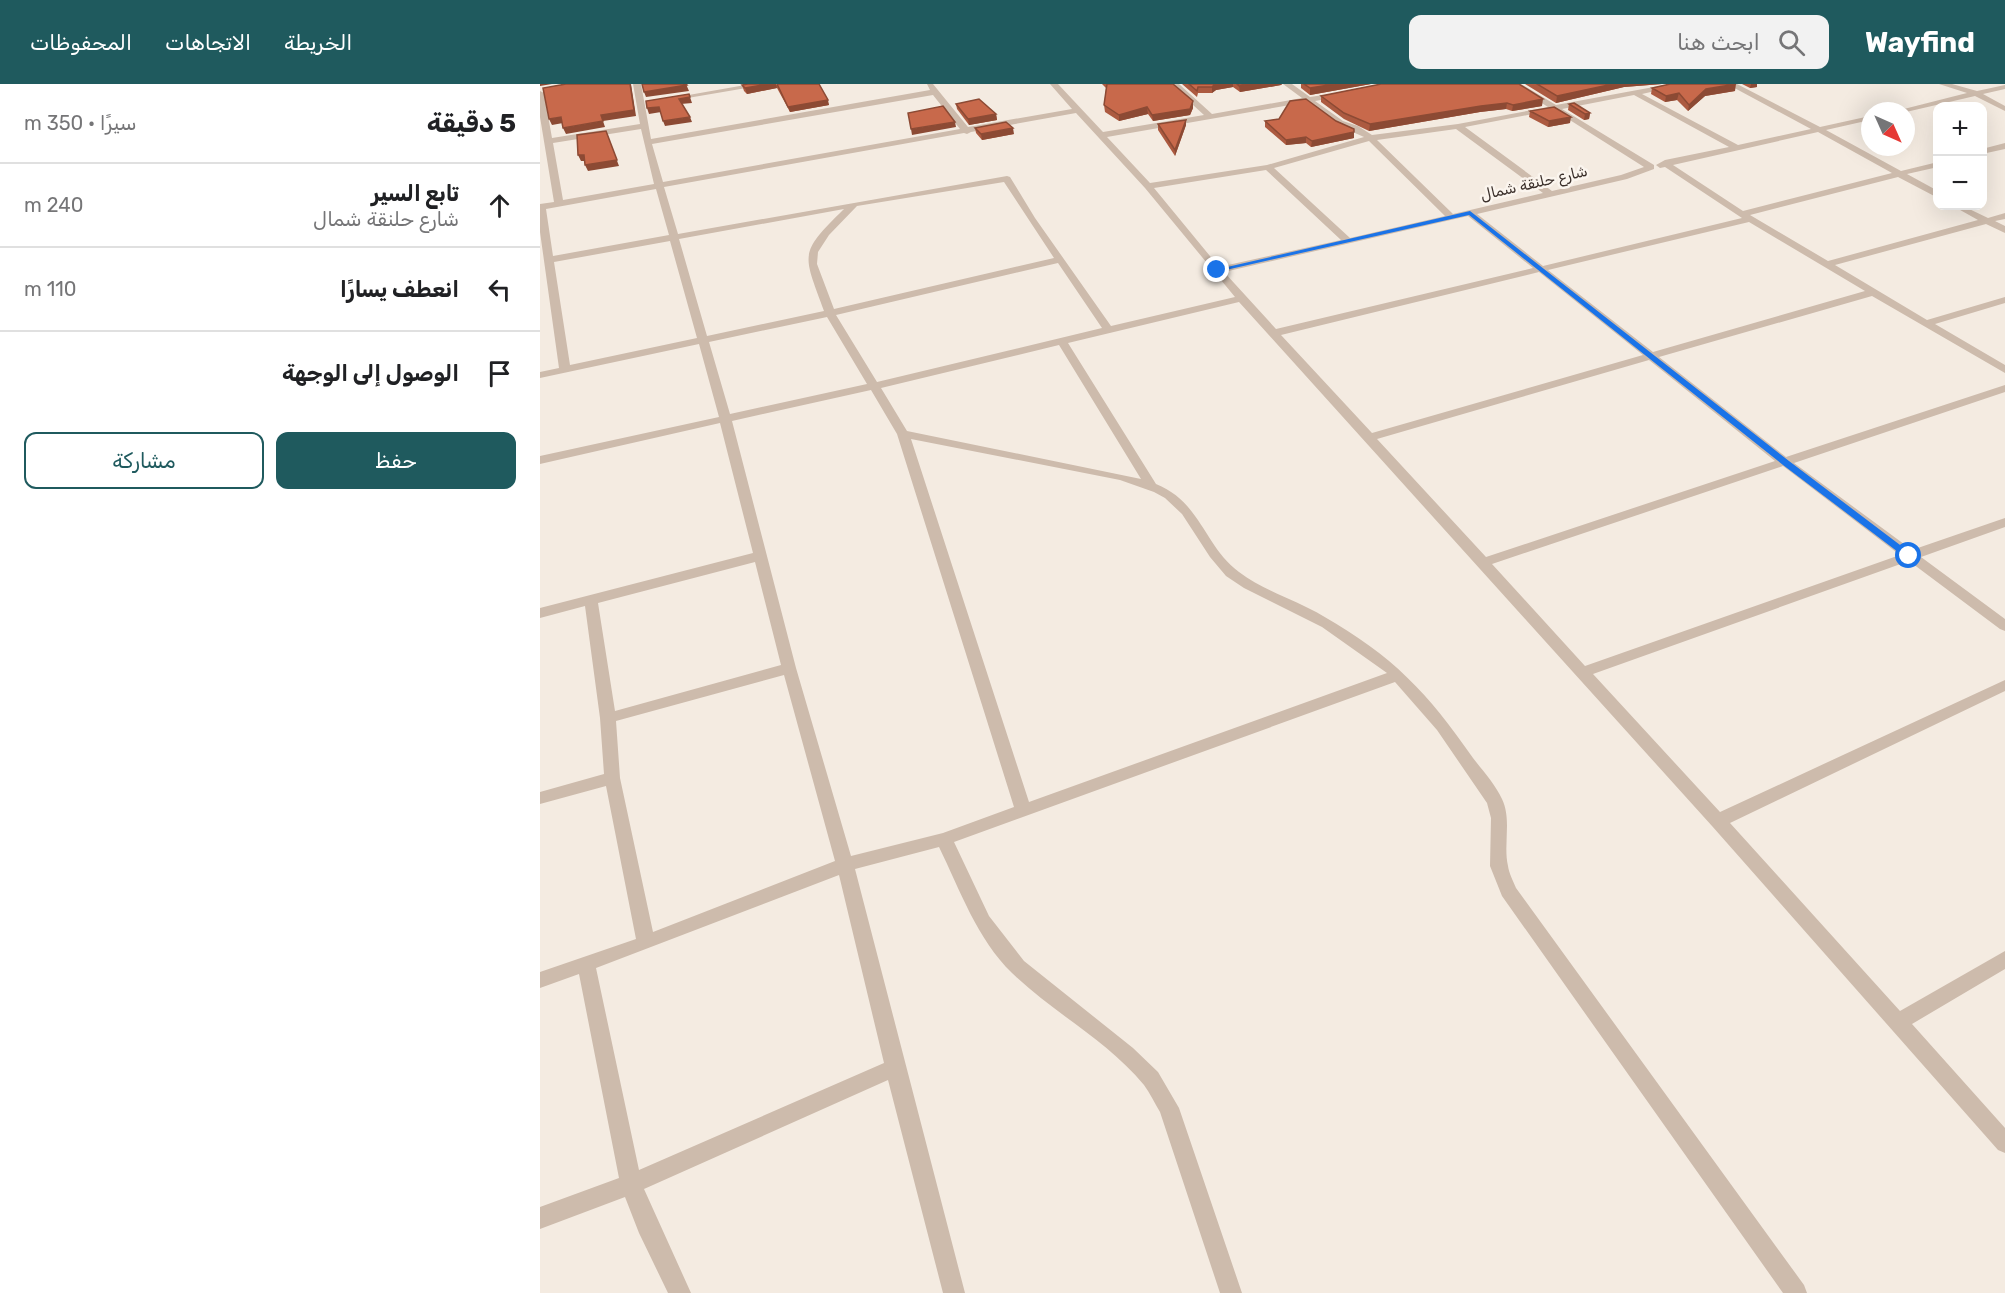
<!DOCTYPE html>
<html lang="ar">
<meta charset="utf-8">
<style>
body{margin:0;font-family:Rubik,Cairo,sans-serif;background:#f2f2f2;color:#202124;direction:rtl}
.controls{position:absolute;right:18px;top:18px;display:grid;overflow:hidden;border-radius:12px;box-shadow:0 6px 24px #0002}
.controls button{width:54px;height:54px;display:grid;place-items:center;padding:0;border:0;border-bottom:2px solid #e0e0e0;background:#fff;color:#202124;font:30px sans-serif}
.compass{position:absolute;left:1321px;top:18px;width:54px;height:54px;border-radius:50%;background:#fff;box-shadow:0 6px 24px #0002;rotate:135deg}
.stop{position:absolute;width:18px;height:18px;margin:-14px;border:4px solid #1a73e8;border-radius:50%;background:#fff}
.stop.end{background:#1a73e8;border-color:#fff;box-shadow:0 2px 6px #0008}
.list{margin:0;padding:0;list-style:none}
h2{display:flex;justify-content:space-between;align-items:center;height:78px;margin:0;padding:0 24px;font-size:26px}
h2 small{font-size:20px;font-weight:400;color:#757577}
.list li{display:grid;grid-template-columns:39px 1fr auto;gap:18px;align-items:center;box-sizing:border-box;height:84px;padding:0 24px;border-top:2px solid #e0e0e0}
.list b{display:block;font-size:22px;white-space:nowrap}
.list p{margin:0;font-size:20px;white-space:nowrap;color:#757577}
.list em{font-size:20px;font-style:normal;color:#757577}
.actions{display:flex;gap:12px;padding:18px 24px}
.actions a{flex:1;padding:14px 0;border:2px solid #1f5a5e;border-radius:12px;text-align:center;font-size:21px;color:#1f5a5e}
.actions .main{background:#1f5a5e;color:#fff}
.icon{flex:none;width:33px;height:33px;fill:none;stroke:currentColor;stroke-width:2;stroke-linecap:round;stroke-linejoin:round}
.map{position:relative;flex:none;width:1465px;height:1209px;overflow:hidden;direction:ltr}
header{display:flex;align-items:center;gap:36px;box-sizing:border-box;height:84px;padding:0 30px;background:#1f5a5e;color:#fff}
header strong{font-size:28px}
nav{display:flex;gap:33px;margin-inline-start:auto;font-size:21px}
.search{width:420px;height:54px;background:#f2f2f2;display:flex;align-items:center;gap:15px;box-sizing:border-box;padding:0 21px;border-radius:12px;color:#757577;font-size:22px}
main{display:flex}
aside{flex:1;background:#fff}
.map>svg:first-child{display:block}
</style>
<header>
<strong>Wayfind</strong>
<div class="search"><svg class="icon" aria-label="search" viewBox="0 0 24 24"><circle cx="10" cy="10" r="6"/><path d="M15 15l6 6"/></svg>ابحث هنا</div>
<nav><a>الخريطة</a><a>الاتجاهات</a><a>المحفوظات</a></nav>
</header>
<main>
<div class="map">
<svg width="1465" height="1209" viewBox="0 0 1465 1209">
<rect width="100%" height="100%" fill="#f4ebe1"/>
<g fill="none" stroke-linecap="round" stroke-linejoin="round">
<!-- minor -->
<path fill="#cdbbac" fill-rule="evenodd" d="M 93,0 L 101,0 L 111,55 L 390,6 L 387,0 L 393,0 L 428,43 L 532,25 L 510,0 L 518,0 L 563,48 L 664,31 L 630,0 L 639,0 L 672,30 L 762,14 L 743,0 L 752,0 L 770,13 L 804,8 L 804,12 L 775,17 L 803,37 L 818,42 L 832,51 L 918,40 L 1008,23 L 972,0 L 981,0 L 1016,21 L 1130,0 L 1146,0 L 1102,10 L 1198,61 L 1271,45 L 1187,0 L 1197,0 L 1280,43 L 1330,32 L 1330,36 L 1286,46 L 1361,87 L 1398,78 L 1398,83 L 1367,90 L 1398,107 L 1398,114 L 1358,93 L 1210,131 L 1288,177 L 1438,136 L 1413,122 L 1423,122 L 1448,134 L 1465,129 L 1465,135 L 1455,137 L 1465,142 L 1465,149 L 1446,140 L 1295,181 L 1387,236 L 1465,213 L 1465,219 L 1395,240 L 1465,281 L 1465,289 L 1332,212 L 1119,273 L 1246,373 L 1465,301 L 1465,308 L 1254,379 L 1372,466 L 1465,434 L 1465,443 L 1381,473 L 1465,535 L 1465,547 L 1460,545 L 1369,477 L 1053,590 L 1180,728 L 1465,596 L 1465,607 L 1190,739 L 1360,927 L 1465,867 L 1465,885 L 1372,940 L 1465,1044 L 1465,1069 L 1458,1066 L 1172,742 L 699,218 L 528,259 L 616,400 C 661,418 664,462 699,488 C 724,507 756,516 783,532 C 853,572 888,609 933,674 C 943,687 955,700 962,715 C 972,736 963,760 968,782 C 969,789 973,797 976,804 L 1264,1201 L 1267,1209 L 1243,1209 L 962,812 L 950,782 L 951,734 L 947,719 L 897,646 L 855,598 L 414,758 L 449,832 L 484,877 L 593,964 L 618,988 L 639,1024 L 702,1209 L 680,1209 L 620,1028 C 615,1020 610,1009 604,1001 C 567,956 513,929 472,889 C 437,855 420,806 399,763 L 315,785 L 425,1209 L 403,1209 L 348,996 L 104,1105 L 151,1209 L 128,1209 L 99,1149 L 85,1113 L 0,1145 L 0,1123 L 79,1094 L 39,890 L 0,904 L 0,888 L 96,855 L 66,702 L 0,720 L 0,708 L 64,690 L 60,634 L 45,522 L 0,534 L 0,524 L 213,469 L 180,339 L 0,380 L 0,372 L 179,333 L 159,260 L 0,294 L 0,288 L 19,284 L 0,148 L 0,120 L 14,118 L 0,33 L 0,7 L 4,9 L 12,54 L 100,40 ZM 393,11 L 420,45 L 123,98 L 112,60 ZM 1094,11 L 1189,63 L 1125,76 L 1116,81 L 1120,84 L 1125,83 L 1202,134 L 1003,182 L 937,130 L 1087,95 L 1114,85 L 1114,81 L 1022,25 ZM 767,18 L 797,41 L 824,53 L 727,81 L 610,99 L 567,53 ZM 1014,26 L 1104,83 L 1081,91 L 1012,107 L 925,43 ZM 536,29 L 605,104 L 695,213 L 571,242 L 495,134 L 470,93 L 467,92 L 138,150 L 124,103 L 424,49 L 427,50 L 431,48 ZM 101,45 L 114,100 L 23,116 L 13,59 ZM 916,45 L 1003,109 L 913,130 L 837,56 ZM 1278,48 L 1352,89 L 1203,127 L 1133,81 ZM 829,57 L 905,132 L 810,154 L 734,84 ZM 726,86 L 801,156 L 679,183 L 614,104 ZM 464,98 L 514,174 L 294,225 L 277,180 L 278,168 L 289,151 L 317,122 ZM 116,105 L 129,151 L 13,172 L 6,125 ZM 304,125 C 258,170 263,169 284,227 L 167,252 L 139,155 ZM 928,132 L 993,184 L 736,245 L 684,188 ZM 1209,138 L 1325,207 L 1113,268 L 1008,186 ZM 130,157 L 157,254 L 30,281 L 14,178 ZM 518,179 L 562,244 L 337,298 L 296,231 ZM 999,188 L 1103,271 L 832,349 L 741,251 ZM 287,233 L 327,300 L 190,330 L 169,258 ZM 519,261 L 601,395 L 367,347 L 341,304 ZM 1109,276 L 1235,377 L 946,473 L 837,355 ZM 331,306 L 357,350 L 474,723 L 403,749 L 311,772 L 256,584 L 192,337 ZM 371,355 L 580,396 L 614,408 L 625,414 L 642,430 L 670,473 L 686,492 L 704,504 L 782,543 L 847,589 L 489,718 ZM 1243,382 L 1360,471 L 1045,582 L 952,480 ZM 215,478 L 241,581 L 75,627 L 58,519 ZM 244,591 L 295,777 L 113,848 L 80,694 L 76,637 ZM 299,791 L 344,979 L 99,1086 L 56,884 Z
M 211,0 L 230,0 L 130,17 L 126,15 Z
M 1399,0 L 1412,0 L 1437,7 L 1465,1 L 1465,5 L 1443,10 L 1465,22 L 1465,27 L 1435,12 L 1366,28 L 1356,27 L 1427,9 Z
M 1465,59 L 1465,65 L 1442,70 L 1442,65 Z"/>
</g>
<!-- wall -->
<path fill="#ac5a40" d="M 279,0 L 289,21 L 250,28 L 237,4 L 207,10 L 204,7 L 202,1 Z
M 562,0 L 633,0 L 653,24 L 650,31 L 613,37 L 608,30 L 579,37 L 565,28 L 564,21 L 566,4 Z
M 642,0 L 742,0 L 741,1 L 700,8 L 693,3 L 676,6 L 672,9 L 658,9 L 657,13 Z
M 761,0 L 831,0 L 770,11 L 761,4 Z
M 841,0 L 1002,22 L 972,27 L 966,25 L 940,28 L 829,47 L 804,35 L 781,18 L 781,12 Z
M 985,0 L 1122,0 L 1084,3 L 1016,19 Z
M 1202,0 L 1217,0 L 1217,3 L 1210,4 Z
M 1112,4 L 1195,7 L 1165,12 L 1148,27 L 1137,16 L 1125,18 L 1111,10 Z
M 416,20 L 456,30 L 457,36 L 429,41 L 417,25 Z
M 1029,20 L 1050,29 L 1049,35 L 1044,36 L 1028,26 Z
M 990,27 L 1030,39 L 1008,43 L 989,33 Z
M 739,35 L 796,37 L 814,45 L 814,54 L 771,63 L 766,59 L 746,61 L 725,43 L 725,37 Z
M 618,40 L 646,41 L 635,72 L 618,46 Z
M 435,44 L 474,50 L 442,56 L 436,49 Z"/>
<!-- shaded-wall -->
<path fill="#8c4a34" d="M 0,0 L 12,0 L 0,2 Z
M 90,0 L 91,0 L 96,32 L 63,37 L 61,31 Z
M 146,0 L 149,7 L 106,13 L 104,8 Z
M 229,0 L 236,0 L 237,4 L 207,10 L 205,4 Z
M 675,0 L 693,0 L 693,3 L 676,6 L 672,9 L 672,3 Z
M 712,0 L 742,0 L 741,1 L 700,8 L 699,2 Z
M 795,0 L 831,0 L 770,11 L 770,4 Z
M 1073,0 L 1122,0 L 1084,3 L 1016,19 L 1017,12 Z
M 1196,0 L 1195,7 L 1165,12 L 1148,27 L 1149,21 L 1166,5 Z
M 1211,0 L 1217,0 L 1217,3 L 1210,4 Z
M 1139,9 L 1137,16 L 1125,18 L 1126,12 Z
M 150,13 L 152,19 L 141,20 L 139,15 Z
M 1003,15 L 1002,22 L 972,27 L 973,21 Z
M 288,16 L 289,21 L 250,28 L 248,23 Z
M 653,17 L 653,24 L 650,31 L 613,37 L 612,31 Z
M 967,19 L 966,25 L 940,28 L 829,47 L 830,40 L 941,22 Z
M 119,23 L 121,28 L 109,30 L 107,24 Z
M 607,23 L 608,30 L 579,37 L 579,31 Z
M 1050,29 L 1049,35 L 1044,36 L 1045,30 Z
M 456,30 L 457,36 L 429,41 L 428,35 Z
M 21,33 L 23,39 L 12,41 L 9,35 Z
M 150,33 L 152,38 L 125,42 L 123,37 Z
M 1031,33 L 1030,39 L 1008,43 L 1009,37 Z
M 646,36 L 646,41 L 635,72 L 635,66 Z
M 63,37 L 65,43 L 26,50 L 23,44 Z
M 415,38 L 416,43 L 372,51 L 371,45 Z
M 473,44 L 474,50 L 442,56 L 441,50 Z
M 66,47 L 79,82 L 48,87 L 45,81 Z
M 814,48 L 814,54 L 771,63 L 772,57 Z
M 766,53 L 766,59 L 746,61 L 746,56 Z
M 38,71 L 44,71 L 46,77 L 41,77 Z"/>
<!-- building -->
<path fill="#c8694b" stroke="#8c4a34" stroke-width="1.5" d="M 26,0 L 90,0 L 94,26 L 61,31 L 63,37 L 23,44 L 21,33 L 9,35 L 3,4 Z
M 102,0 L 146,0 L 147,1 L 104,8 Z
M 208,0 L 229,0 L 205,4 L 202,1 Z
M 237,0 L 279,0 L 288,16 L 248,23 Z
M 567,0 L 633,0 L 653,17 L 650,25 L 612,31 L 607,23 L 579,31 L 564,21 Z
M 649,0 L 675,0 L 672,3 L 658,3 L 657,7 Z
M 697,0 L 712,0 L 699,2 Z
M 764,0 L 795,0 L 770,4 Z
M 841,0 L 979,0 L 1003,15 L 973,21 L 967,19 L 941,22 L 830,40 L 804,29 L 781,12 Z
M 997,0 L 1073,0 L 1017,12 Z
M 1130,0 L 1196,0 L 1166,5 L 1149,21 L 1139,9 L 1126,12 L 1112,4 Z
M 149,10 L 150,13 L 139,15 L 150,33 L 123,37 L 119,23 L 107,24 L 106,17 Z
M 439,15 L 456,30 L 428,35 L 416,20 Z
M 766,15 L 796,37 L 814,45 L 814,48 L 772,57 L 766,53 L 746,56 L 725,37 L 739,35 L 750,17 Z
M 1034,19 L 1050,29 L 1045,30 L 1029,20 Z
M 403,22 L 415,38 L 371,45 L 368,29 Z
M 1014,23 L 1031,33 L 1009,37 L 990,27 Z
M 646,36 L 635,66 L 618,40 Z
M 466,38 L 473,44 L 441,50 L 435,44 Z
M 66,47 L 77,76 L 45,81 L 44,71 L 38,71 L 37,51 Z"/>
<!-- route -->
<path fill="#1a73e8" d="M 930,127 L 1249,377 L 1372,470 L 1372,474 L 1366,474 L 1243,381 L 929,131 L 677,188 L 674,186 Z"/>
<g text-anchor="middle" stroke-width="5" stroke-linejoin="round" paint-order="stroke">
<!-- far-street labels -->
<g font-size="15" fill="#3b302b" stroke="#fbf5ee">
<text transform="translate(994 99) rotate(-13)" y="5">شارع حلنقة شمال</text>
</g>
</g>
</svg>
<div class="controls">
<button>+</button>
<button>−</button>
</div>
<svg class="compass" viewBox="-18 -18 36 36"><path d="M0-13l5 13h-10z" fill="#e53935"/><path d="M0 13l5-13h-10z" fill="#757577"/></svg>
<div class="stop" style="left:1369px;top:472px"></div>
<div class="stop end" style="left:677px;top:186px"></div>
</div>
<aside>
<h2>5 دقيقة<small>سيرًا · 350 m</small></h2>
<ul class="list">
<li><svg class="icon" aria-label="ahead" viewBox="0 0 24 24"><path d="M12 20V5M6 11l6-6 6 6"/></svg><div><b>تابع السير</b><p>شارع حلنقة شمال</p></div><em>240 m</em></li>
<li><svg class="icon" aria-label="left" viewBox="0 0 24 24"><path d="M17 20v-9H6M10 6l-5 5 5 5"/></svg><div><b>انعطف يسارًا</b></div><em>110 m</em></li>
<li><svg class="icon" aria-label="arrive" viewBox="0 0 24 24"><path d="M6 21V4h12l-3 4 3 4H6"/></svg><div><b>الوصول إلى الوجهة</b></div></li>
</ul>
<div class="actions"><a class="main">حفظ</a><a>مشاركة</a></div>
</aside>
</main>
